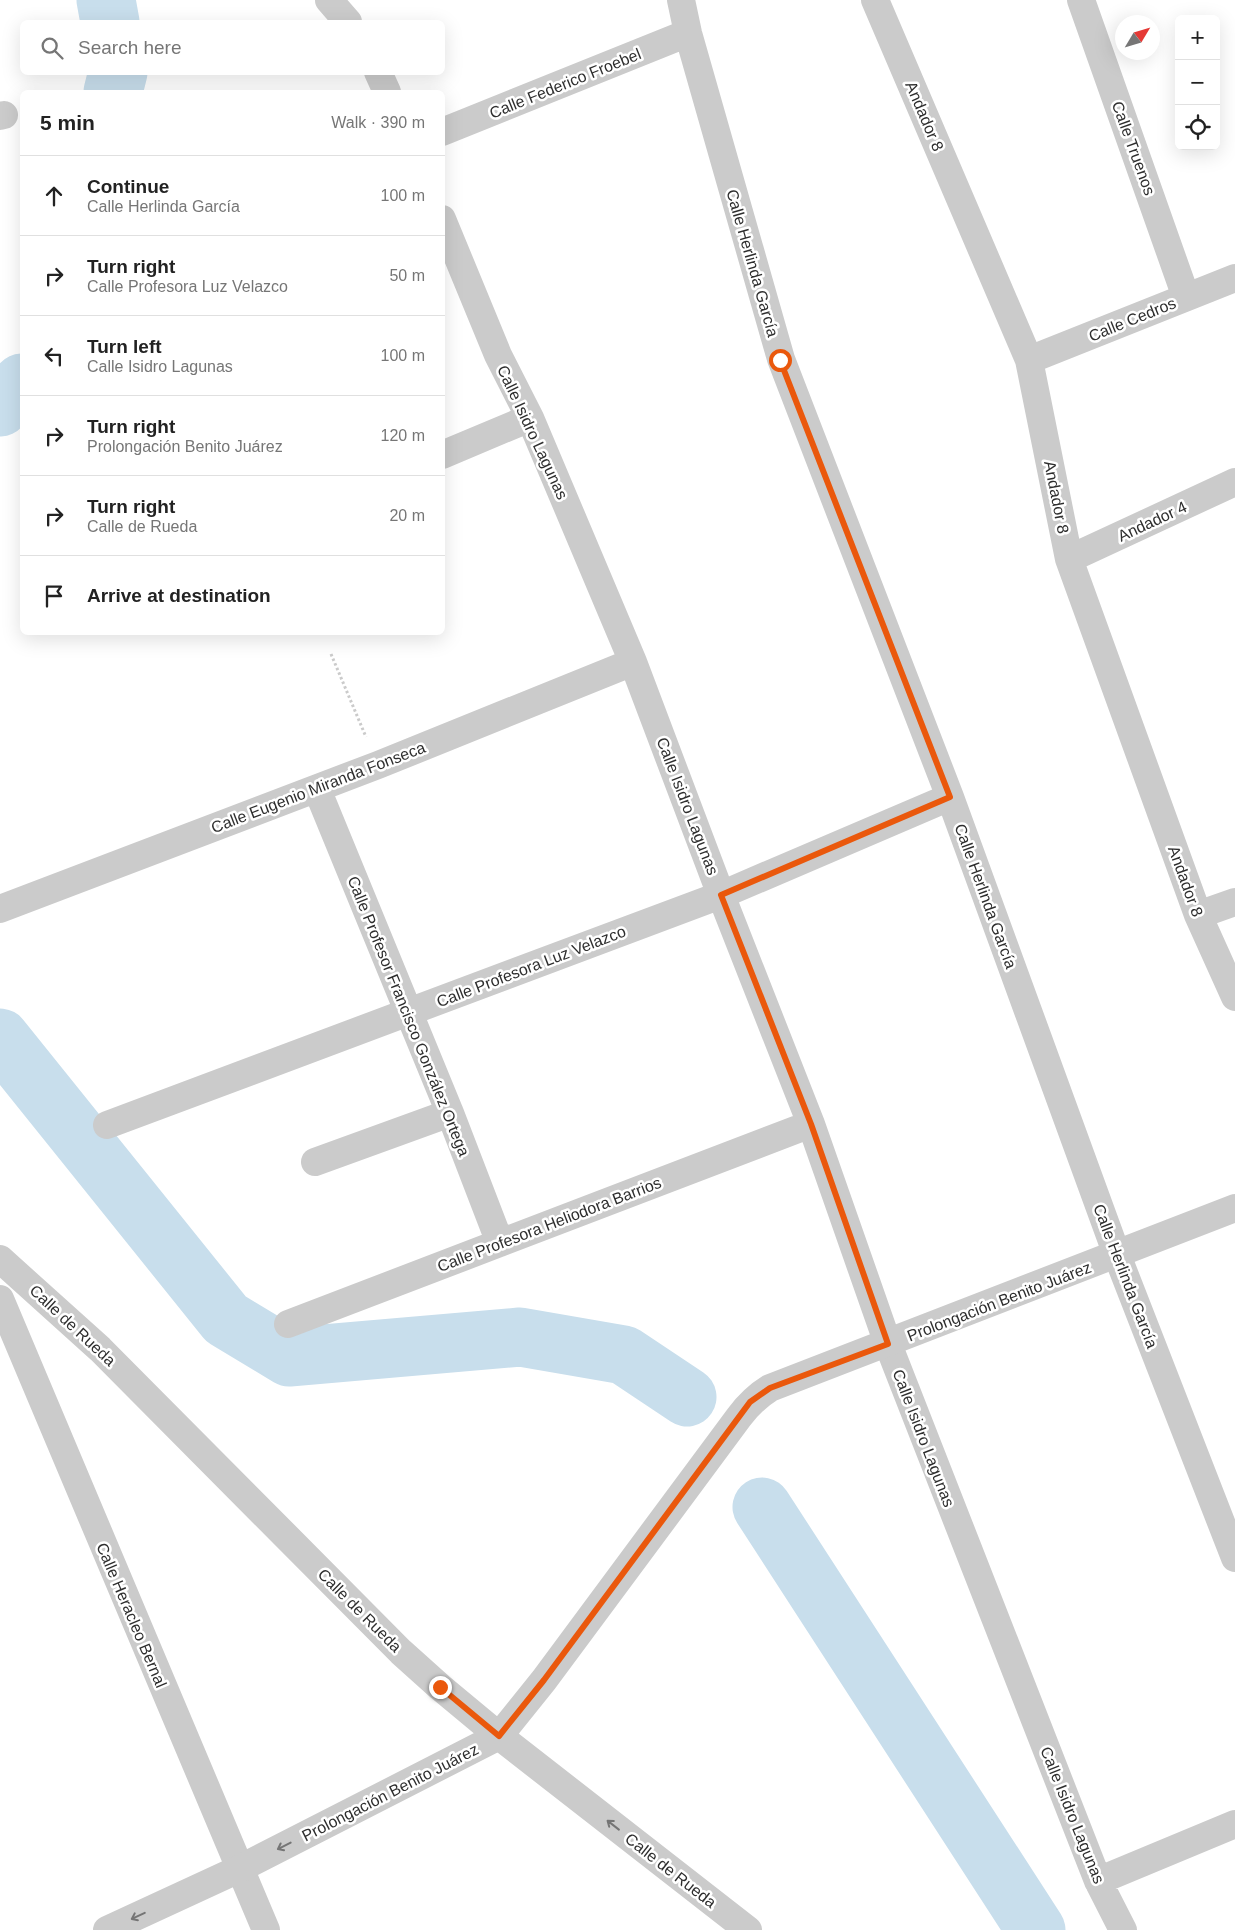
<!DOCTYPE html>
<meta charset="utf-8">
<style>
body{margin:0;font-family:Helvetica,sans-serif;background:#f2f2f2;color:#222}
.controls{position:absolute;right:15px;top:15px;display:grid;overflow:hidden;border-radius:8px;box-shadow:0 5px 20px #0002}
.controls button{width:45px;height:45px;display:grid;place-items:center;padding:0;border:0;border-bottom:1px solid #e0e0e0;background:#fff;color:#222;font:25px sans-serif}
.compass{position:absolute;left:1115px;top:15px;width:45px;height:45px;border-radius:50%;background:#fff;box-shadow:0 5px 20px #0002;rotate:52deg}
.stop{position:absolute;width:15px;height:15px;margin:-11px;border:4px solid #ea580c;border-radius:50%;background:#fff}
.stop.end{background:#ea580c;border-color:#fff;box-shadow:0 1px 5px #0008}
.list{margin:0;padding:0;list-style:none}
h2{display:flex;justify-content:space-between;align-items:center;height:65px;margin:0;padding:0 20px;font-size:21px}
h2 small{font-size:16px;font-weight:400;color:#767676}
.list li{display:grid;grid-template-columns:32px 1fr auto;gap:15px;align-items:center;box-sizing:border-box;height:80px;padding:0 20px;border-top:1px solid #e0e0e0}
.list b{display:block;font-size:19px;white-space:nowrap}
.list p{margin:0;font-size:16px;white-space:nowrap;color:#767676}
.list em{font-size:16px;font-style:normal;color:#767676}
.icon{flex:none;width:28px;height:28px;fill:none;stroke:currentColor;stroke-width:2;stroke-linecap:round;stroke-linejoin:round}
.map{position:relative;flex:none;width:1235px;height:1930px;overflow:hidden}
.search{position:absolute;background:#fff;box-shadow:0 5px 20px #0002;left:20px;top:20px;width:425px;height:55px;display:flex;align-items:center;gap:12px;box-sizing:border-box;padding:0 18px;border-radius:8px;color:#767676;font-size:19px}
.panel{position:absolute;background:#fff;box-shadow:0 5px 20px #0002;left:20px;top:90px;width:425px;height:545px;border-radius:8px}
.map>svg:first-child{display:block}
</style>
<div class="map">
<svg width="1235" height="1930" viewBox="0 0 1235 1930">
<rect width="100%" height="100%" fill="#fff"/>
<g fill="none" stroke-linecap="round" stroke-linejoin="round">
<!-- river -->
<path stroke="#c8deec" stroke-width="59" d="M 106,0 L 110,22
M 113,92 L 118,72
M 0,407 L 22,383
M 0,1038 L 226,1319 L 289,1357 L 520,1337 L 624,1355 L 687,1397
M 762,1507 L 1036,1930"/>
<!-- path -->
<path stroke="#cbcbcb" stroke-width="3" stroke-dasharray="2.5 2.5" stroke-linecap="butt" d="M 331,654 L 366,737"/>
<!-- minor -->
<path stroke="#cbcbcb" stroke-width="28" d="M 329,0 L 348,22
M 681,0 L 688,33 L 781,359 L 950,797 L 1117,1255 L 1235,1558
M 875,0 L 1029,360 L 1069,559 L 1198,915 L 1235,997
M 1081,0 L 1186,297
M 378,72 L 387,92
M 0,116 L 4,115
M 442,132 L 688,33
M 442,219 L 498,355 L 530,418 L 633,662 L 721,895 L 811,1124 L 888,1344 L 1098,1881 L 1123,1930
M 1029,360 L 1235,278
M 442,455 L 530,418
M 1069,559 L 1235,482
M 317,789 L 450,1113 L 500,1243
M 0,909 L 378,765 L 633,662
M 1198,915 L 1235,902
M 107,1125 L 721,895 L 950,797
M 315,1162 L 450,1113
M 0,1259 L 100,1349 L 401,1652 L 440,1687 L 499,1736
M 0,1299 L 266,1930
M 288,1324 L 811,1124
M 1098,1881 L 1235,1824"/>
<!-- tertiary -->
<path stroke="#cbcbcb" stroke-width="28" d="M 499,1736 L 748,1930
M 107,1930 L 239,1869 L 499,1736 L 544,1680 L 739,1417 C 748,1405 757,1396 770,1388 L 1235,1208"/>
</g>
<!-- one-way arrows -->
<defs><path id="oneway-shaft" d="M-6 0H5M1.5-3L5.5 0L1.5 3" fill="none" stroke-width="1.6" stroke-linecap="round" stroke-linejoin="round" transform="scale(1.25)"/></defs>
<g stroke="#757575">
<use href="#oneway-shaft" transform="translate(613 1825) rotate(-142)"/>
<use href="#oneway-shaft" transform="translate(284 1846) rotate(153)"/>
<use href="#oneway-shaft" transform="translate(138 1916) rotate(155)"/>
</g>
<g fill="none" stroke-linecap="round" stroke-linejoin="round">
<!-- route -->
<path stroke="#ea580c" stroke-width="6" d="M 440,1687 L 499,1736 L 544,1680 L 750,1402 L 770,1388 L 888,1344 L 811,1124 L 721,895 L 950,797 L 780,360"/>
</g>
<g text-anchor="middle" stroke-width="5" stroke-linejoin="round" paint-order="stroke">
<!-- street labels -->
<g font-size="16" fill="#2e2e2e" stroke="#fff">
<text transform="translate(565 83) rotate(-22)" y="6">Calle Federico Froebel</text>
<text transform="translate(925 116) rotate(67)" y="6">Andador 8</text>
<text transform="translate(1134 148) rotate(70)" y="6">Calle Truenos</text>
<text transform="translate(753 263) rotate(74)" y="6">Calle Herlinda García</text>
<text transform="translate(1132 319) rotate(-22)" y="6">Calle Cedros</text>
<text transform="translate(533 432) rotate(65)" y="6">Calle Isidro Lagunas</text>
<text transform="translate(1057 497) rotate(79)" y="6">Andador 8</text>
<text transform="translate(1152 521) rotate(-25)" y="6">Andador 4</text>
<text transform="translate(318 787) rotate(-21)" y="6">Calle Eugenio Miranda Fonseca</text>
<text transform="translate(688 806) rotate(69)" y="6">Calle Isidro Lagunas</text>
<text transform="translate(1186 881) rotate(70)" y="6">Andador 8</text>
<text transform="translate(986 896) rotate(70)" y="6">Calle Herlinda García</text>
<text transform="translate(531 966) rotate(-21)" y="6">Calle Profesora Luz Velazco</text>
<text transform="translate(409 1016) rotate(68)" y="6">Calle Profesor Francisco González Ortega</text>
<text transform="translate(549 1224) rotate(-21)" y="6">Calle Profesora Heliodora Barrios</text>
<text transform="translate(1126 1276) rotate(69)" y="6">Calle Herlinda García</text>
<text transform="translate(999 1301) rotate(-21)" y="6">Prolongación Benito Juárez</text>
<text transform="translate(73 1325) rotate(43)" y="6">Calle de Rueda</text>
<text transform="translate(924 1438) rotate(69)" y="6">Calle Isidro Lagunas</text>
<text transform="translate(360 1610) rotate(45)" y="6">Calle de Rueda</text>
<text transform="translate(132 1615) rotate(67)" y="6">Calle Heracleo Bernal</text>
<text transform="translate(390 1792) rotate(-27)" y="6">Prolongación Benito Juárez</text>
<text transform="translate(1073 1815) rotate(68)" y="6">Calle Isidro Lagunas</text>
<text transform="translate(671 1870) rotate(38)" y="6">Calle de Rueda</text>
</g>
</g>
</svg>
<div class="controls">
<button>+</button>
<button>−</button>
<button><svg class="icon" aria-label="locate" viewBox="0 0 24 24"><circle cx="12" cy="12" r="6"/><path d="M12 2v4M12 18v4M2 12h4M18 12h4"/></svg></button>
</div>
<svg class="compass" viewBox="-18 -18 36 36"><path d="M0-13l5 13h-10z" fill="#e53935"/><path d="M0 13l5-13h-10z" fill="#767676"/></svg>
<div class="stop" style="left:780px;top:360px"></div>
<div class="stop end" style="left:440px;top:1687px"></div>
<div class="search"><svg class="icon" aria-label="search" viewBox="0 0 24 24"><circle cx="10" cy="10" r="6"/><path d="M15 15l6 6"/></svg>Search here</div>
<section class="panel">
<h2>5 min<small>Walk · 390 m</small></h2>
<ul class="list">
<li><svg class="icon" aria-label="ahead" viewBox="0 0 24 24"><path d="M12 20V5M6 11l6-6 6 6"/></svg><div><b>Continue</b><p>Calle Herlinda García</p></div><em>100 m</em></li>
<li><svg class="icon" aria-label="right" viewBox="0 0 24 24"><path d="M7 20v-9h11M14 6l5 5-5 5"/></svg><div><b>Turn right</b><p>Calle Profesora Luz Velazco</p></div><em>50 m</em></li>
<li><svg class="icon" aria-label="left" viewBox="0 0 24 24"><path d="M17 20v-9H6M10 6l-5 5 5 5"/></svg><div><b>Turn left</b><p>Calle Isidro Lagunas</p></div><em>100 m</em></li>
<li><svg class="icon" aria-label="right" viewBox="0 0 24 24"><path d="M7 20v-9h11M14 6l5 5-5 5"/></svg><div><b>Turn right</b><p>Prolongación Benito Juárez</p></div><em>120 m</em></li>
<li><svg class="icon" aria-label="right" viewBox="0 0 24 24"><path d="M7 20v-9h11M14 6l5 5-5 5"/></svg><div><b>Turn right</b><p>Calle de Rueda</p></div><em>20 m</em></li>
<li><svg class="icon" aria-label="arrive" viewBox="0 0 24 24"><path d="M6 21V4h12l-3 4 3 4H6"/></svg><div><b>Arrive at destination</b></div></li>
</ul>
</section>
</div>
